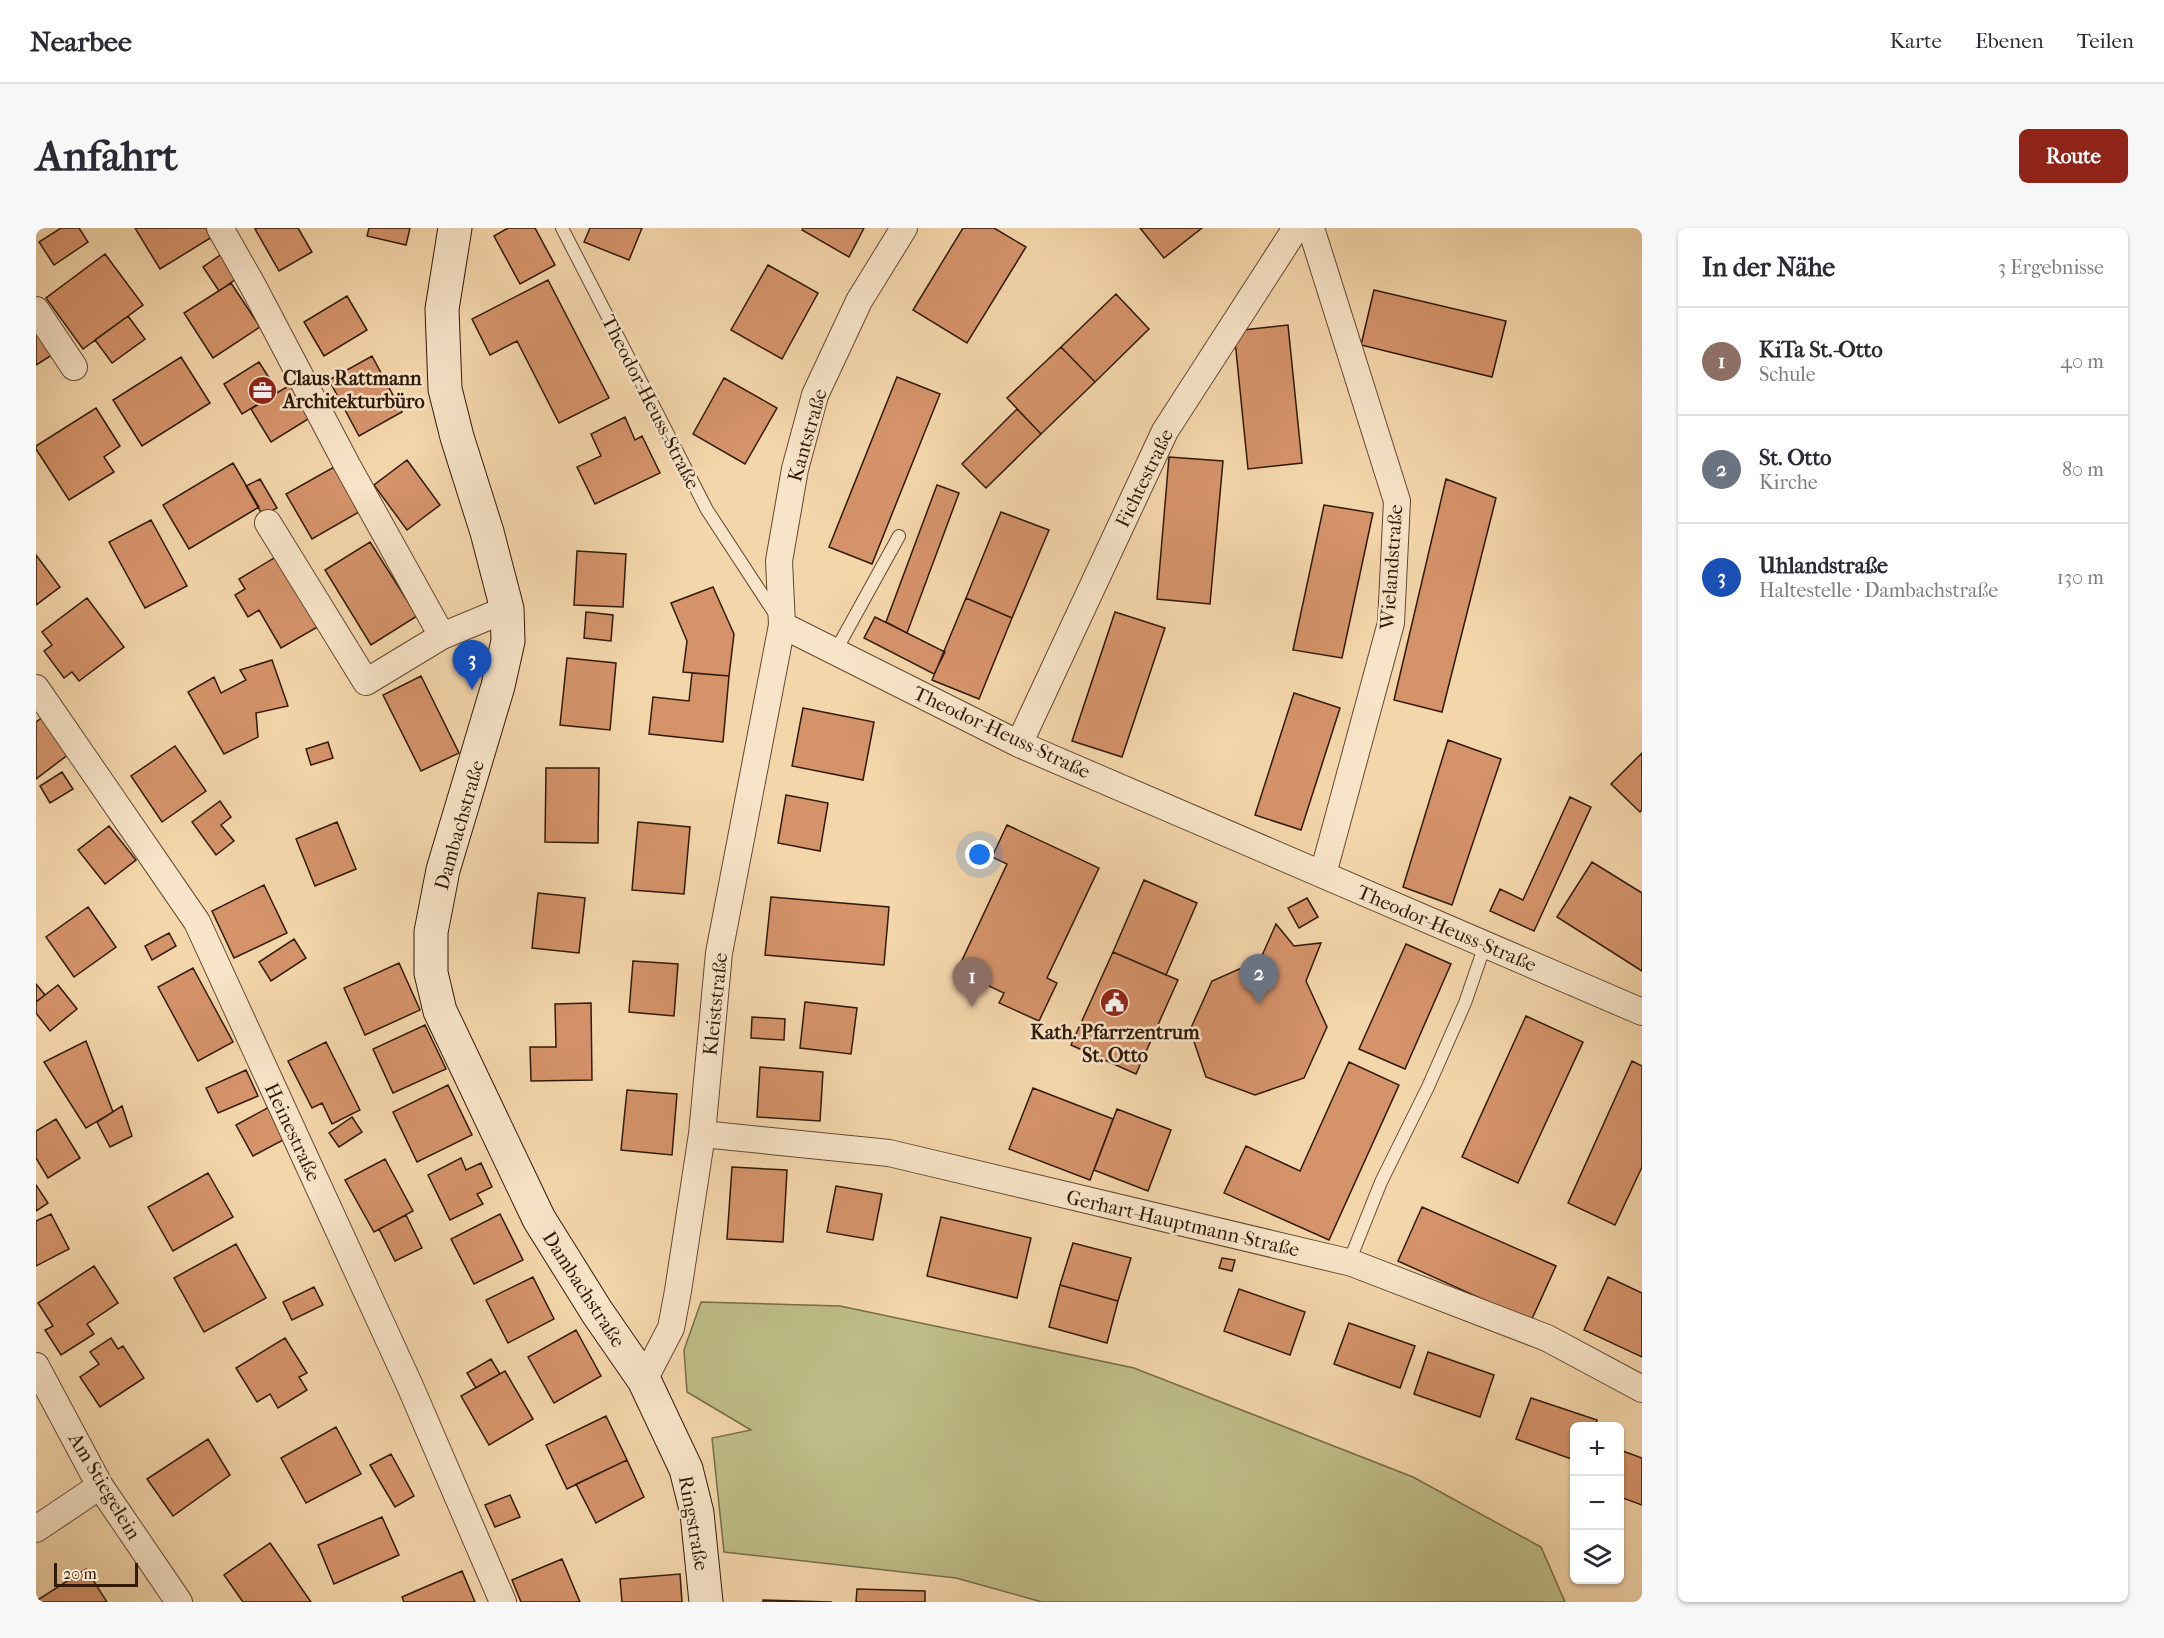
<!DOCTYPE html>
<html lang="de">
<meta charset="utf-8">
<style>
body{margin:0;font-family:"IM FELL French Canon",serif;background:#f7f7f7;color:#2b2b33}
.controls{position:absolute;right:18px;bottom:18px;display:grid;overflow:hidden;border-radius:9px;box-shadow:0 2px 4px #0004}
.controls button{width:54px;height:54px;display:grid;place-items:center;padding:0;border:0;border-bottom:2px solid #e1e1e2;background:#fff;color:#2b2b33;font:30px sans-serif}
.scale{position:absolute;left:18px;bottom:15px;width:84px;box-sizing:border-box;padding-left:6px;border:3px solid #311a09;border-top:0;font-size:16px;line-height:21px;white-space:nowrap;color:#311a09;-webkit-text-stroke:4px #f8e4c8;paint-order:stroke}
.you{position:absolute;left:944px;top:627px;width:21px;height:21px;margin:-15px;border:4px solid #fff;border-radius:50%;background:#1a73e8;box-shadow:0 0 0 9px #1a73e833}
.badge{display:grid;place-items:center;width:39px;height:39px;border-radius:50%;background:#8f2418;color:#fff;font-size:20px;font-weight:700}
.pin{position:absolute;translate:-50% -50px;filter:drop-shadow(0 2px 3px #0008)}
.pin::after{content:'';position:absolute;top:32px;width:21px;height:18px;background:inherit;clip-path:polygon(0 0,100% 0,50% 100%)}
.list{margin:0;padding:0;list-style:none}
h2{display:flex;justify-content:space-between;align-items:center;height:78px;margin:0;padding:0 24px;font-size:26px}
h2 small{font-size:20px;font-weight:400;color:#7c7c81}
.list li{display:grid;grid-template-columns:39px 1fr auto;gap:18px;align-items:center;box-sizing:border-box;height:108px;padding:0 24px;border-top:2px solid #e1e1e2}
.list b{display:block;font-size:22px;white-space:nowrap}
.list p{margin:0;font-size:20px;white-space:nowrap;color:#7c7c81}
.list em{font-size:20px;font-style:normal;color:#7c7c81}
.icon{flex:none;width:33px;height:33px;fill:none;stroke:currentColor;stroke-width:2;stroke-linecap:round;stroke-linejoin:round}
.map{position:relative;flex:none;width:1606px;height:1374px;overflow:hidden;border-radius:9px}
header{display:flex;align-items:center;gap:36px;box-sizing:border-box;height:84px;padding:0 30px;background:#fff;border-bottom:2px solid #e1e1e2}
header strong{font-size:28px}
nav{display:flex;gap:33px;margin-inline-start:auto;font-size:21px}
.intro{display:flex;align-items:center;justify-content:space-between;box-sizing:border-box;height:144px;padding:0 36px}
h1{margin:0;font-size:42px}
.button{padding:15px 27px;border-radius:9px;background:#8f2418;color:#fff;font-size:21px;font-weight:700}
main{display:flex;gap:36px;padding:0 36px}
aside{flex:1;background:#fff;border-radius:9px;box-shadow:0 2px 4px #0004}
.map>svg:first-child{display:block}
</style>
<header>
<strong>Nearbee</strong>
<nav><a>Karte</a><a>Ebenen</a><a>Teilen</a></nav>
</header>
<div class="intro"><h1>Anfahrt</h1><a class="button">Route</a></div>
<main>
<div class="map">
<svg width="1606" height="1374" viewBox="0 0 1606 1374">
<rect width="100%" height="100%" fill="#f4d6ab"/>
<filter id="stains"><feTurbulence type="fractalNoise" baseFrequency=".00333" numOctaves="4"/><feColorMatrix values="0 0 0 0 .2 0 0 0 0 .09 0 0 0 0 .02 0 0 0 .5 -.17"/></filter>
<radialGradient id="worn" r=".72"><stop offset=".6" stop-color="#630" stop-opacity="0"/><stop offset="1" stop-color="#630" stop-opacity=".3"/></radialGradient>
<!-- green -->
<path fill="#bebd87" stroke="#786c48" stroke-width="1.5" d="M 665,1074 L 804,1078 L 1098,1140 L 1377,1249 L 1505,1319 L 1529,1374 L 1006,1374 L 920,1350 L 688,1324 L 676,1210 L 715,1202 L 651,1164 L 648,1122 Z"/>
<!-- building -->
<path fill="#d5936a" stroke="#311a09" stroke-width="1.5" d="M 25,0 L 43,0 L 52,14 L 18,37 L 3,14 Z
M 99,0 L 170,0 L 176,9 L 124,41 Z
M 222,0 L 262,0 L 276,24 L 243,43 L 219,1 Z
M 333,0 L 374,0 L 370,17 L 331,8 Z
M 472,0 L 499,0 L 519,37 L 484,56 L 458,8 Z
M 554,0 L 606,0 L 593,32 L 548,14 Z
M 767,0 L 828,0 L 813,29 L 766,2 Z
M 927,0 L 958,0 L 990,19 L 931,115 L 877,82 Z
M 1104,0 L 1166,0 L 1128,30 Z
M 190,23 L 207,46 L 183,63 L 167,39 Z
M 69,26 L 107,77 L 47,121 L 10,70 Z
M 732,37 L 782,65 L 746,131 L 695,102 Z
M 512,52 L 573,170 L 523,195 L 481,113 L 454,127 L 436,91 Z
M 195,55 L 224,99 L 177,130 L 148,85 Z
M 1338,62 L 1470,93 L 1456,149 L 1325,117 Z
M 1080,66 L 1113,101 L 1059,154 L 1025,119 Z
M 311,68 L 331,102 L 288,128 L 268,94 Z
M 92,88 L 109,111 L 76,135 L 59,112 Z
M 1252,97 L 1266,235 L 1212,241 L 1198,103 Z
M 0,103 L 16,127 L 0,137 Z
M 1025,119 L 1059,154 L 1005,206 L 971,170 Z
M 336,128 L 366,184 L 323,208 L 293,152 Z
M 145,129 L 174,175 L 106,218 L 77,172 Z
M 223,134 L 242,164 L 206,186 L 188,156 Z
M 861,149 L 904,166 L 836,336 L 793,319 Z
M 688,150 L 741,180 L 709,236 L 657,206 Z
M 257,155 L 277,188 L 235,214 L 215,181 Z
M 60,180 L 84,218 L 68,229 L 78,244 L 33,272 L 0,221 L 0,218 Z
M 981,181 L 1005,206 L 950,260 L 926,236 Z
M 589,189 L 599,212 L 606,208 L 624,245 L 559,276 L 541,239 L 565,228 L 555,206 Z
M 1133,229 L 1187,233 L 1174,376 L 1121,371 Z
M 371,232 L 404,277 L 371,302 L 338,257 Z
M 197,235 L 223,279 L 153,321 L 127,277 Z
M 298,239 L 323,284 L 276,311 L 250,266 Z
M 224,251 L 241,280 L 227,288 L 210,258 Z
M 1410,251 L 1460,270 L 1406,484 L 1358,472 Z
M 901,257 L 923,265 L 871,405 L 850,394 Z
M 1288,277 L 1337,285 L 1306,430 L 1257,422 Z
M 965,284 L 1013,302 L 976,390 L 930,370 Z
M 115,292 L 151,358 L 109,380 L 73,314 Z
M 334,314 L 381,388 L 335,417 L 289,342 Z
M 541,323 L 590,326 L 587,379 L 538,377 Z
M 0,327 L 24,359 L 0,377 Z
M 243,327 L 285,397 L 245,420 L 223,382 L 212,389 L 199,367 L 209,361 L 203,351 Z
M 677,359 L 698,406 L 693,448 L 647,444 L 651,413 L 635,375 Z
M 51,370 L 88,419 L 43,453 L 36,444 L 28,450 L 8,423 L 16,417 L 6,404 Z
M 930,370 L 976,390 L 943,471 L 896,452 Z
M 550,384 L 577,387 L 575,413 L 548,410 Z
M 1079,384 L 1129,400 L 1086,529 L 1036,513 Z
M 839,389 L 909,424 L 898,446 L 828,410 Z
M 531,430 L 580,435 L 574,502 L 524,497 Z
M 236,432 L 252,478 L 220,485 L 222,509 L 188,526 L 152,464 L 178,449 L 185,465 L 210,452 L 204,442 Z
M 656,445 L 693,448 L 687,514 L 613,506 L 617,469 L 653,473 Z
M 385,448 L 423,525 L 385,543 L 347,467 Z
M 1258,465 L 1304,480 L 1265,602 L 1219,587 Z
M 767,480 L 838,494 L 827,552 L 756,538 Z
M 7,489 L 33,526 L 0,551 L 0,494 Z
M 1412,512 L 1465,531 L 1416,677 L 1367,659 Z
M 292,514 L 297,530 L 275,537 L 270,521 Z
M 139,518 L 170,563 L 126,594 L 95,548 Z
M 1606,525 L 1606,582 L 1604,584 L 1575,556 Z
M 510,540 L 563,540 L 562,615 L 509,614 Z
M 26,544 L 37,561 L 14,575 L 4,558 Z
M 750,567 L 792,575 L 784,623 L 742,615 Z
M 1534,569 L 1555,579 L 1498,703 L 1454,683 L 1464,661 L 1487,672 Z
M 184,573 L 195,589 L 185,597 L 198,613 L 180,627 L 156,594 Z
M 301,594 L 320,641 L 279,658 L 260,611 Z
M 602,594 L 654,599 L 648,666 L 596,662 Z
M 971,597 L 1063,640 L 1011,750 L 1021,755 L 1003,793 L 963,775 L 968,765 L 921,743 L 971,636 L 956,629 Z
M 73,598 L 100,632 L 69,656 L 42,622 Z
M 1556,634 L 1606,665 L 1606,743 L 1521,689 Z
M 1108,652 L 1161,675 L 1130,747 L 1077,724 Z
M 228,657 L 251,705 L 198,730 L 176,683 Z
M 502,665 L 549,670 L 543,725 L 496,720 Z
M 735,669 L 853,679 L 848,737 L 729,727 Z
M 1271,670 L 1282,689 L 1263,700 L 1252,680 Z
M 52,679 L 80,719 L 38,749 L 10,709 Z
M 1240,696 L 1258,718 L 1285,715 L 1270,753 L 1291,799 L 1268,850 L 1219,867 L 1170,849 L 1154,802 L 1176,753 L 1224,732 Z
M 133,705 L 140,718 L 116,732 L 109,718 Z
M 258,711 L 270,730 L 235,753 L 223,734 Z
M 1370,716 L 1415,736 L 1369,841 L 1323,821 Z
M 1077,724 L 1142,752 L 1100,846 L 1035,817 Z
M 597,733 L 642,736 L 638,788 L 593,784 Z
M 363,735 L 384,782 L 329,807 L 308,760 Z
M 157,740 L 197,814 L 162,833 L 122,759 Z
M 0,756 L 9,767 L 0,774 Z
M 22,757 L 41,781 L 14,803 L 0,785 L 0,774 Z
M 769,774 L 821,780 L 815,826 L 764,820 Z
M 555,775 L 556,852 L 495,853 L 494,819 L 520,819 L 519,776 Z
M 1490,788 L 1547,814 L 1482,955 L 1426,929 Z
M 716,789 L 749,791 L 748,812 L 715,810 Z
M 389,797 L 410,841 L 357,865 L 337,821 Z
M 50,813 L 77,884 L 50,900 L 8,834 Z
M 290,814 L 324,882 L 296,896 L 286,875 L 276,880 L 252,833 Z
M 1596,833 L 1606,838 L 1606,939 L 1579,997 L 1532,975 Z
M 1313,834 L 1363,857 L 1293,1012 L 1188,965 L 1210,918 L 1264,943 Z
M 724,839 L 787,844 L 784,893 L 721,889 Z
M 210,842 L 222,868 L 182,885 L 170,860 Z
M 412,857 L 436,907 L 381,934 L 357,884 Z
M 997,860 L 1077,891 L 1054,952 L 973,921 Z
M 591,862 L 641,866 L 636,927 L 585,922 Z
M 86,878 L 96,908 L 74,919 L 61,894 Z
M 235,878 L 251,910 L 217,928 L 200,897 Z
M 1081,881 L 1135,902 L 1112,963 L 1058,942 Z
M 316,889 L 326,904 L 303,919 L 293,905 Z
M 20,891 L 44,930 L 12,950 L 0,930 L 0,903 Z
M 425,930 L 430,942 L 445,935 L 456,959 L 441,966 L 447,976 L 414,992 L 392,947 Z
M 349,931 L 377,983 L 338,1004 L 309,952 Z
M 696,939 L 751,942 L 747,1014 L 691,1011 Z
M 172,945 L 197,989 L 137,1023 L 112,979 Z
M 0,957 L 12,975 L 0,983 Z
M 800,958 L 846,966 L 837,1012 L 791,1004 Z
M 1386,979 L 1520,1038 L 1495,1093 L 1362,1033 Z
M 15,986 L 33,1021 L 0,1038 L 0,993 Z
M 464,986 L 487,1032 L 438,1056 L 415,1011 Z
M 370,987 L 386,1020 L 359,1033 L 343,1001 Z
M 905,989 L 995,1010 L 981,1070 L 891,1048 Z
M 1037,1015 L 1095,1030 L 1082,1073 L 1024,1057 Z
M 200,1016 L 230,1070 L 168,1104 L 138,1050 Z
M 1186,1030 L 1199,1032 L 1196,1043 L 1183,1040 Z
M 58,1038 L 82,1075 L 51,1096 L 58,1106 L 25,1127 L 9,1102 L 17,1098 L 2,1075 Z
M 497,1049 L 518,1091 L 472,1115 L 450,1072 Z
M 1572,1049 L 1606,1065 L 1606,1129 L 1548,1102 Z
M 1024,1057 L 1082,1073 L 1071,1115 L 1013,1099 Z
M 278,1059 L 287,1077 L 256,1092 L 247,1074 Z
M 1203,1061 L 1269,1084 L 1254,1127 L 1188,1103 Z
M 1313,1095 L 1379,1118 L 1364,1160 L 1298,1136 Z
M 540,1102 L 565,1148 L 518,1175 L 492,1129 Z
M 75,1110 L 82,1121 L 87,1118 L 108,1150 L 64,1179 L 44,1149 L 63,1136 L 54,1124 Z
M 249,1110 L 271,1145 L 263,1149 L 271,1162 L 242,1180 L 234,1166 L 221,1174 L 200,1140 Z
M 1392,1124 L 1458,1147 L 1444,1189 L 1378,1166 Z
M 455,1131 L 464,1146 L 440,1160 L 431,1145 Z
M 469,1143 L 497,1191 L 453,1217 L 425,1168 Z
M 1495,1170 L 1561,1192 L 1559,1198 L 1538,1198 L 1538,1232 L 1480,1211 Z
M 570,1188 L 591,1232 L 531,1261 L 510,1217 Z
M 300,1199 L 325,1246 L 270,1275 L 245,1230 Z
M 172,1211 L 194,1247 L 137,1288 L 111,1251 Z
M 1584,1222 L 1606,1230 L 1606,1277 L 1584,1269 Z
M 355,1226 L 378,1268 L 359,1279 L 334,1237 Z
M 591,1232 L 608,1269 L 560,1295 L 540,1256 Z
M 474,1267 L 484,1289 L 459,1299 L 449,1277 Z
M 346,1289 L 363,1327 L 298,1356 L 282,1317 Z
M 234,1315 L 275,1374 L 207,1374 L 188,1347 Z
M 526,1331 L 544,1374 L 485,1374 L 476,1352 Z
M 50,1341 L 71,1374 L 0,1374 L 0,1373 Z
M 426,1343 L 439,1374 L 368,1374 L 366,1369 Z
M 644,1346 L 646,1374 L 586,1374 L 584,1351 Z
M 821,1361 L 889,1363 L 889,1374 L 820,1374 Z
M 727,1372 L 796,1374 L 727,1374 Z"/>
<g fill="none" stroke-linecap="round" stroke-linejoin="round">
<defs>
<path id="lane" d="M 526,0 L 671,282 L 741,389
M 799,424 L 863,308
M 1313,1034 L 1345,954 L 1392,859 L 1429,775 L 1449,717"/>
<path id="street" d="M 184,0 L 217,58 L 311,237 L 406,408
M 1275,0 L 1361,273 L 1355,395 L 1287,646
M 0,82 L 38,139
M 232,295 L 330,454 L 406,408 L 471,381
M 746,397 L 983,516 L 1606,784
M 0,460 L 161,694 L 374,1158 L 467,1374
M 983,516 L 1129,203 L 1260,0
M 666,906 L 853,925 L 1316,1035 L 1511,1110 L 1606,1161
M 0,1138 L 64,1258 L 143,1374
M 608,1152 L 635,1100 L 642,1063 L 666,906 L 683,725 L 746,397 L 743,333 L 759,241 L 779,167 L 823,73 L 868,0
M 0,1301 L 64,1258"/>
<path id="secondary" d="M 419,0 L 406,81 L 409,161 L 421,209 L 451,304 L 471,381 L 472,413 L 462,458 L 407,642 L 395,704 L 395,745 L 404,783 L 503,991 L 561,1084 L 608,1152 L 650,1241 L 661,1285 L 670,1374"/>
</defs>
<!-- lane casing -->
<use href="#lane" stroke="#624932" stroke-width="14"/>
<!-- street casing -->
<use href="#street" stroke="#624932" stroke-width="28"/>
<!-- secondary casing -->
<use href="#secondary" stroke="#311a09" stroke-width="35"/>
<!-- lane -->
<use href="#lane" stroke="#f8e4c8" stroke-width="12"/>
<!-- street -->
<use href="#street" stroke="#f8e4c8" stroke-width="26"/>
<!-- secondary -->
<use href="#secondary" stroke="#f8e4c8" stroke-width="33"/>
</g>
<!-- icons -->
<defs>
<symbol id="office-disc" viewBox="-11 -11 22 22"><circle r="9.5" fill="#8f2418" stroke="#f8e4c8"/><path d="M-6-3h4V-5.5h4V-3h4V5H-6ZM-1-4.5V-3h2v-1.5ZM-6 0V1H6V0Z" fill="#fff"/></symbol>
<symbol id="civic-disc" viewBox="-11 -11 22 22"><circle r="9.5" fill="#8f2418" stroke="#f8e4c8"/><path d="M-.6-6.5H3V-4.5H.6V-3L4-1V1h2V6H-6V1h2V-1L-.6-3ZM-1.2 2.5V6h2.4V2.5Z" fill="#fff"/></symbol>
</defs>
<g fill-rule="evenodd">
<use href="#office-disc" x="210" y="146" width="33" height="33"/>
<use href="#civic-disc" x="1062" y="758" width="33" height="33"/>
</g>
<g text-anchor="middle" stroke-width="5" stroke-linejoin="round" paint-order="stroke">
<!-- poi labels -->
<g font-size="20" font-weight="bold" fill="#311a09" stroke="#f8e4c8" text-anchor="start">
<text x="247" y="157">Claus Rattmann<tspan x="247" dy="23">Architekturbüro</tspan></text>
<text x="1079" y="811" text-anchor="middle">Kath. Pfarrzentrum<tspan x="1079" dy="23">St. Otto</tspan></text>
</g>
<!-- street labels -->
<g font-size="20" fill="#311a09" stroke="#f8e4c8">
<text transform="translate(615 174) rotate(63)" y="7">Theodor-Heuss-Straße</text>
<text transform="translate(771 207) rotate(-74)" y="7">Kantstraße</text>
<text transform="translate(1108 250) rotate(-64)" y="7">Fichtestraße</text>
<text transform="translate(1355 339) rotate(-86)" y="7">Wielandstraße</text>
<text transform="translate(966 504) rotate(25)" y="7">Theodor-Heuss-Straße</text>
<text transform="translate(423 597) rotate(-74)" y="7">Dambachstraße</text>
<text transform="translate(1411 700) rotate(23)" y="7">Theodor-Heuss-Straße</text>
<text transform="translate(679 776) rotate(-84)" y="7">Kleiststraße</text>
<text transform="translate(257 904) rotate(65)" y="7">Heinestraße</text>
<text transform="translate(1147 995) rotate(13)" y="7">Gerhart-Hauptmann-Straße</text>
<text transform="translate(548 1061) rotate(57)" y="7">Dambachstraße</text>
<text transform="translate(69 1258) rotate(59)" y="7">Am Stiegelein</text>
<text transform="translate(658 1295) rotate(80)" y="7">Ringstraße</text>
</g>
</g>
<rect width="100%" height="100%" filter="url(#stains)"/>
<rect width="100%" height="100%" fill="url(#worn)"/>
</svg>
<div class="controls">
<button>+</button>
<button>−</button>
<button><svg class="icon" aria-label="layers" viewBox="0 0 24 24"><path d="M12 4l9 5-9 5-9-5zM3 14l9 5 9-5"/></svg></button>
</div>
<div class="scale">20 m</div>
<div class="you"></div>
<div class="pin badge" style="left:936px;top:779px;background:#8d6e63">1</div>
<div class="pin badge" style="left:1223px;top:776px;background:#6b7280">2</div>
<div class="pin badge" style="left:436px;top:462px;background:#1a4fb4">3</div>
</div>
<aside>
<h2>In der Nähe<small>3 Ergebnisse</small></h2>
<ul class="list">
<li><span class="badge" style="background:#8d6e63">1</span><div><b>KiTa St.-Otto</b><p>Schule</p></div><em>40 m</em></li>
<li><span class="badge" style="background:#6b7280">2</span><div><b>St. Otto</b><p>Kirche</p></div><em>80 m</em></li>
<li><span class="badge" style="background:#1a4fb4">3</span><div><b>Uhlandstraße</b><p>Haltestelle · Dambachstraße</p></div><em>130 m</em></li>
</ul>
</aside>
</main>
